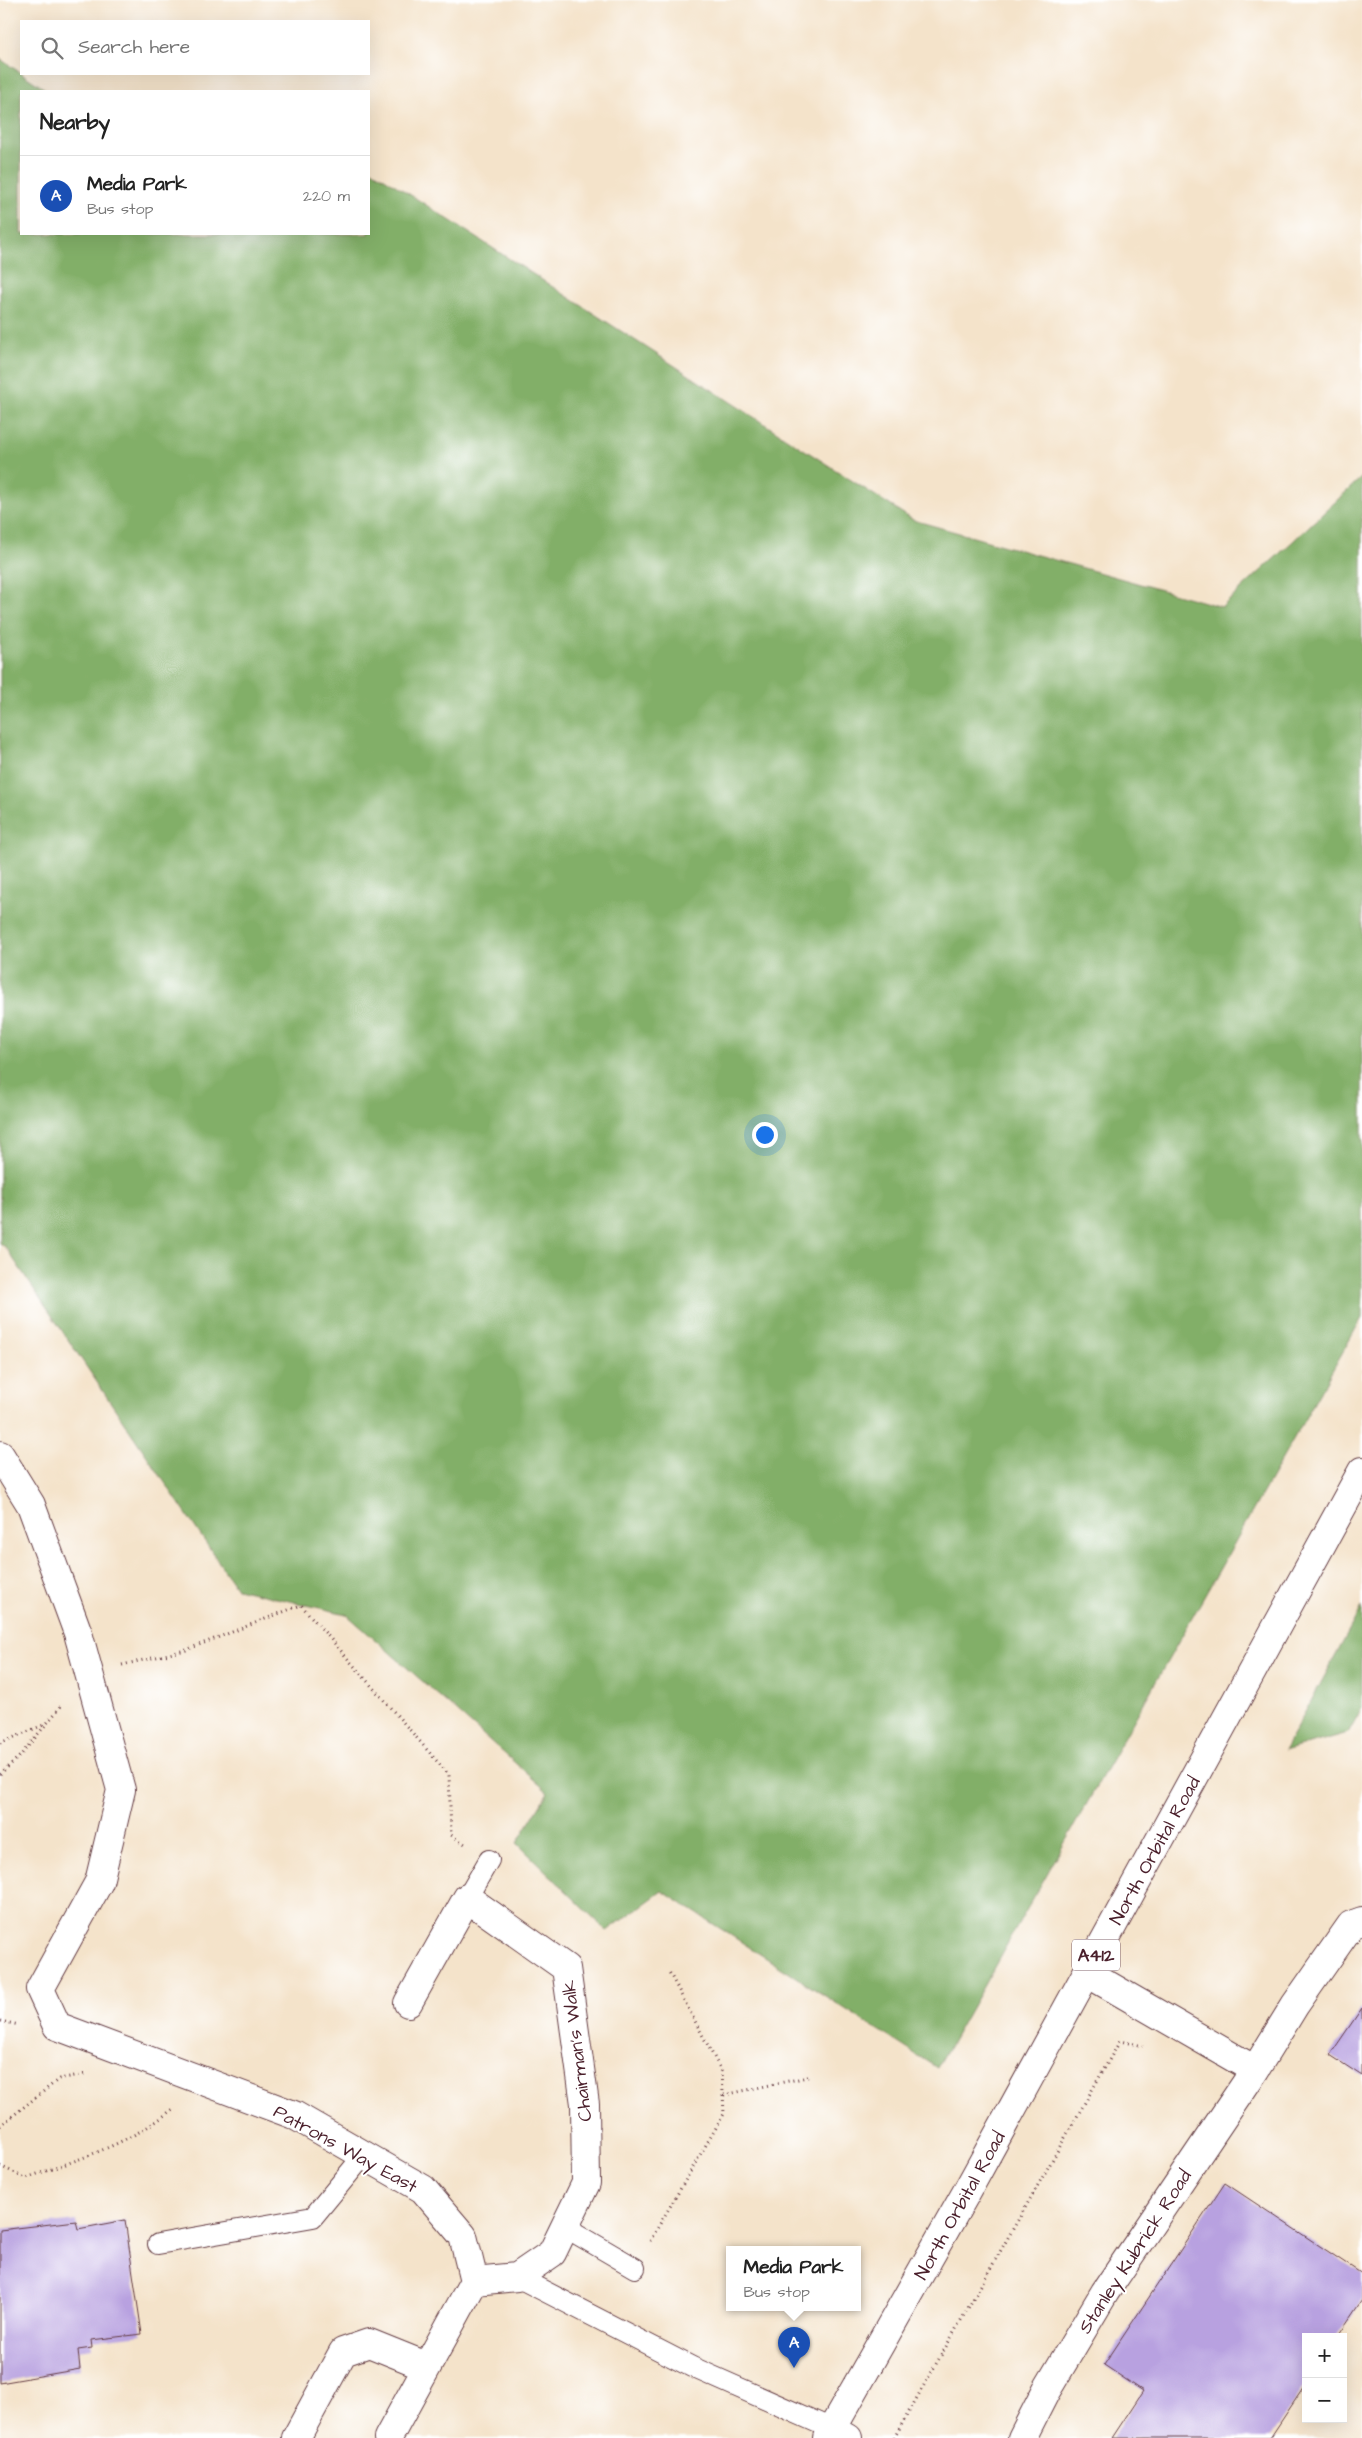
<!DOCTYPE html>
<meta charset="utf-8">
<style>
body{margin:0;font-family:"Architects Daughter",sans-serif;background:#f6f6f6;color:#222}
.controls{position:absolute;right:15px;bottom:15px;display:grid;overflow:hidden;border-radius:0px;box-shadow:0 5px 20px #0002}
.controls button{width:45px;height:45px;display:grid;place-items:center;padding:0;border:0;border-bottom:1px solid #e0e0e0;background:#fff;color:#222;font:25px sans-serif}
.you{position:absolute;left:764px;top:1134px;width:18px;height:18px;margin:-12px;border:4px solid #fff;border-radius:50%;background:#1a73e8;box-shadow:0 0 0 8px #1a73e833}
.badge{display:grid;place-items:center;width:32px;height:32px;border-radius:50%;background:#d1495b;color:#fff;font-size:16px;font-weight:700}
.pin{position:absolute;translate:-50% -41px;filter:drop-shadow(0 1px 2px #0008)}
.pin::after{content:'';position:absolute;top:26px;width:18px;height:15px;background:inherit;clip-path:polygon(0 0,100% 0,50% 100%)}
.popup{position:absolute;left:726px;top:2246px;width:135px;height:65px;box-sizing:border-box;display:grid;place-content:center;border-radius:0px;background:#fff;filter:drop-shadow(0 1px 4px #0005);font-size:16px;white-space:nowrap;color:#767676}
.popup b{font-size:19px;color:#222}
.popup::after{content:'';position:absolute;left:50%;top:100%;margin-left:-10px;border:10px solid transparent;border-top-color:#fff}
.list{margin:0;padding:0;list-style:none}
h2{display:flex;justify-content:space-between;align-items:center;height:65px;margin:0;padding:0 20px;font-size:21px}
h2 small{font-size:16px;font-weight:400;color:#767676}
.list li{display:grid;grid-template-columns:32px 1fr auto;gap:15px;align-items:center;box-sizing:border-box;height:80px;padding:0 20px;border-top:1px solid #e0e0e0}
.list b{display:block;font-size:19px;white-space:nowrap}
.list p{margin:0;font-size:16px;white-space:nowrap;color:#767676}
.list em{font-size:16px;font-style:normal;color:#767676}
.icon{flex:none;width:28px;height:28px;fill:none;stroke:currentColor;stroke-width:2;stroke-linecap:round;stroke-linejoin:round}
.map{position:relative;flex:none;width:1362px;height:2438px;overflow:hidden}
.search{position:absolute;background:#fff;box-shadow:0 5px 20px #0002;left:20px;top:20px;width:350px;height:55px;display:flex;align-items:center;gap:12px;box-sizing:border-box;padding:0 18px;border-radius:0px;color:#767676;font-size:19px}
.panel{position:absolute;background:#fff;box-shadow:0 5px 20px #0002;left:20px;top:90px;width:350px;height:145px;border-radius:0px}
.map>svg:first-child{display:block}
</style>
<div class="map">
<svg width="1362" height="2438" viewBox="0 0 1362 2438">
<rect width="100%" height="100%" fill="#fff"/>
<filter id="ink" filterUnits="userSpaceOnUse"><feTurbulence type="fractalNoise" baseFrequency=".02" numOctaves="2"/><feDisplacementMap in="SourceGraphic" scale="10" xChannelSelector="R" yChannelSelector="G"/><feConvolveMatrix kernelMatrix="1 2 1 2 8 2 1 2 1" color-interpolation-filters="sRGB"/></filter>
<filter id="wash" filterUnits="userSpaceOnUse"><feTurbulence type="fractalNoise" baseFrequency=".0096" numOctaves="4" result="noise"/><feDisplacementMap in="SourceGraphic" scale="20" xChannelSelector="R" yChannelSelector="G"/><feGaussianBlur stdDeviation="1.12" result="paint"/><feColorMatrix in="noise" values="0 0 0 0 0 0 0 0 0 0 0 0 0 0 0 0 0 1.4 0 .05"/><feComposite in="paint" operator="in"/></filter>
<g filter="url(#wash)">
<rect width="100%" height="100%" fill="#f4e3ca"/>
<!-- forest -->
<path fill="#82af67" stroke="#666749" d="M 0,59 L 48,91 L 21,91 L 21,234 L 369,234 L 369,168 L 913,520 L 1222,607 L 1362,477 L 1362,1318 L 937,2068 L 662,1891 L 607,1931 L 517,1843 L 548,1792 L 346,1614 L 237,1589 L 6,1248 L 0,1243 Z
M 1362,1607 L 1362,1708 L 1348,1733 L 1284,1751 Z"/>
<g id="blocks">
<!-- building -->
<path fill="#b8a1e0" d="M 1362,2008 L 1362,2076 L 1330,2055 Z
M 1225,2183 L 1362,2274 L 1362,2300 L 1337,2337 L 1306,2337 L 1306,2384 L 1270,2438 L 1112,2438 L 1143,2391 L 1104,2365 Z
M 125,2220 L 142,2334 L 91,2340 L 92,2348 L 78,2350 L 80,2369 L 0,2383 L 0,2230 L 76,2221 L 78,2229 Z"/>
</g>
</g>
<g filter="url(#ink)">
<use href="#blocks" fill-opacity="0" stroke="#643c43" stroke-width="1"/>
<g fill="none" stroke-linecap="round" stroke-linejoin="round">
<defs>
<path id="service" d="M 467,1898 L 489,1860
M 565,2227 L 635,2268
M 158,2244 L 313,2217 L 364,2155
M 517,2277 L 692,2367 L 832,2429"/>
<path id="minor" d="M 0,1455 L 31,1505 L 78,1633 L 121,1790 L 99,1882 L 40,1989 L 57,2026 L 294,2115 L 423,2189 L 463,2236 L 474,2281 L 388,2438
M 1087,1973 L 1255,2070
M 408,2003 L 467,1898 L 566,1968 L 585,2104 L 586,2183 L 552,2253 L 517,2277 L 474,2281
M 832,2429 L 848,2438
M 296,2438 L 343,2352 L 369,2343 L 426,2366
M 1022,2438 L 1046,2391 L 1105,2292 L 1255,2070 L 1295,2005 L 1351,1925 L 1362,1921"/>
<path id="primary" d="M 827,2438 L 966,2193 L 1362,1471"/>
</defs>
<!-- service casing -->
<use href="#service" stroke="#643c43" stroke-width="22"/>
<!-- minor casing -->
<use href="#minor" stroke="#643c43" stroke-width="30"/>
<!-- primary casing -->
<use href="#primary" stroke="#643c43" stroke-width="30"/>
<!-- path -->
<path stroke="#643c43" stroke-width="3" stroke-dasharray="1 4" stroke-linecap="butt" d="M 122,1665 L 186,1650 L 301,1605 L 449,1775 L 451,1835 L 465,1844
M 0,1743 L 46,1724
M 0,1774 L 20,1756 L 62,1705
M 0,2021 L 19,2025
M 724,2095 L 812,2076
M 0,2126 L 59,2079 L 85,2074
M 0,2166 L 26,2178 C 77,2160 133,2143 175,2107
M 650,2241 L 724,2114 L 722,2072 L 669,1972
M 894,2438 L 1120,2041 L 1143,2046"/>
<!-- service -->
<use href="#service" stroke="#fff" stroke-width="20"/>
<!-- minor -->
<use href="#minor" stroke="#fff" stroke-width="28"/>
<!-- primary -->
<use href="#primary" stroke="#fff" stroke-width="28"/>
</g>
</g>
<g text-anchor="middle" stroke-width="4" stroke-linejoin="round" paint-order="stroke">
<!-- shield labels -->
<rect fill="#fff" stroke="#80626b" stroke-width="1" x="1072" y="1939.5" width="48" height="31" rx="4"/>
<g font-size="18" font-weight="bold" fill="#4a1f2b">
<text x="1096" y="1961">A412</text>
</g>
<!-- street labels -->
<g font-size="19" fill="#4a1f2b" stroke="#fff">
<text transform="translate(1154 1850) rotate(-61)" y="7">North Orbital Road</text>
<text transform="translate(576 2051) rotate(-97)" y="7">Chairman's Walk</text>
<text transform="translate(346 2148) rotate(29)" y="7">Patrons Way East</text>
<text transform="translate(959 2205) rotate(-61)" y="7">North Orbital Road</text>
<text transform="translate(1134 2251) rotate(-57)" y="7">Stanley Kubrick Road</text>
</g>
</g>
</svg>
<div class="controls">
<button>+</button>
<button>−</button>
</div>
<div class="you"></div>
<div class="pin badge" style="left:794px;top:2368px;background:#1a4fb4">A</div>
<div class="popup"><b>Media Park</b>Bus stop</div>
<div class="search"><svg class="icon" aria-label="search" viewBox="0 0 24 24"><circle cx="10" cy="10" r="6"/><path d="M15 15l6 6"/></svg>Search here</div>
<section class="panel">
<h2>Nearby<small></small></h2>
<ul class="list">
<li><span class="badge" style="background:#1a4fb4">A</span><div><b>Media Park</b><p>Bus stop</p></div><em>220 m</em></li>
</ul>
</section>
</div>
